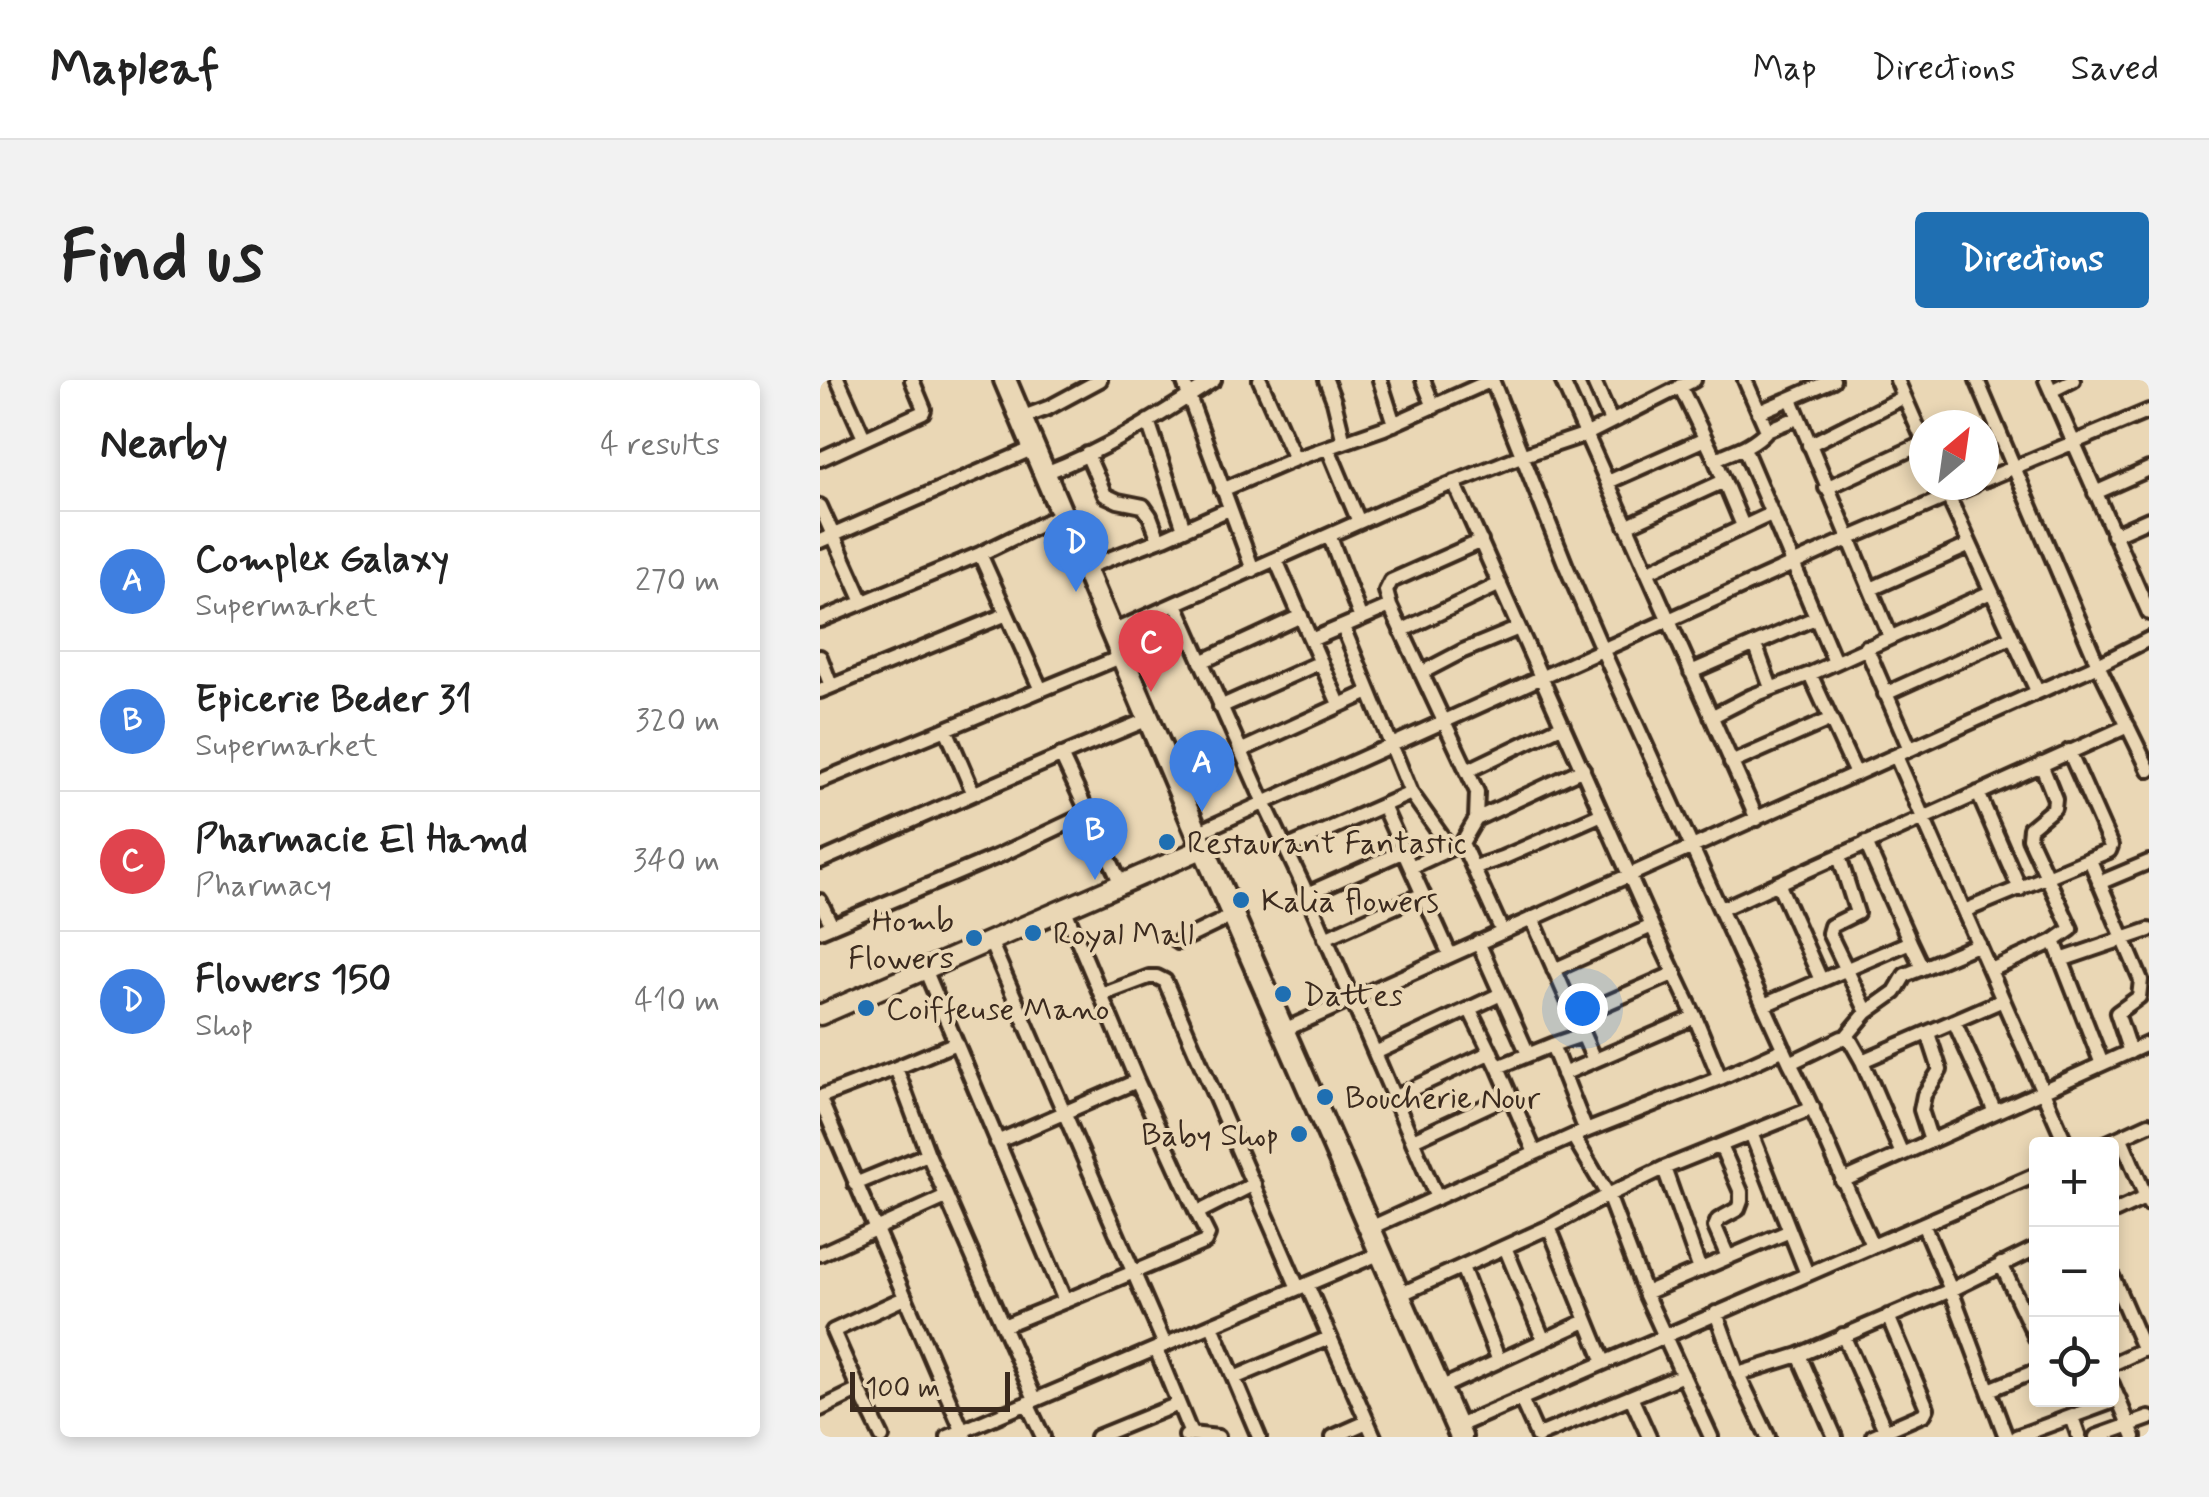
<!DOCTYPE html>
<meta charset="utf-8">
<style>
body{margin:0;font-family:Mynerve,sans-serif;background:#f2f2f2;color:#222}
.controls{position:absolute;right:30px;bottom:30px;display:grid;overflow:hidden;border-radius:10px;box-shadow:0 5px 15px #0003}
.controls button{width:90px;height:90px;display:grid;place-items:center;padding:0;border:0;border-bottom:2px solid #e0e0e0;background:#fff;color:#222;font:50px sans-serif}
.compass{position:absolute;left:1089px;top:30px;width:90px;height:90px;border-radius:50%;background:#fff;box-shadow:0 5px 15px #0003;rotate:29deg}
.scale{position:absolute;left:30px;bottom:25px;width:160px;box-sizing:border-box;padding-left:10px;border:5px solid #3b2a1e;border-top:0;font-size:28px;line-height:35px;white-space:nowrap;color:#3b2a1e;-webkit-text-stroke:8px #ead7b5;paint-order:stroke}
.you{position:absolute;left:762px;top:628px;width:35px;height:35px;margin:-25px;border:8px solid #fff;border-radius:50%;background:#1a73e8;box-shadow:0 0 0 15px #1a73e833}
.badge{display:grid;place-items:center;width:65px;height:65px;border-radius:50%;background:#1f6fb2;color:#fff;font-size:32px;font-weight:700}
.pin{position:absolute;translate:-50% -82px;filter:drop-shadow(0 2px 5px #0008)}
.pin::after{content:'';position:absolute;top:52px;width:35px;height:30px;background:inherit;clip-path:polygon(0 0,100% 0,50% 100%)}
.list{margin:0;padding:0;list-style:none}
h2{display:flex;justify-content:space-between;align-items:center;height:130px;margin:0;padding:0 40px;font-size:42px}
h2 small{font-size:32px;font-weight:400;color:#767676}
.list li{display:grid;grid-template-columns:65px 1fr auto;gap:30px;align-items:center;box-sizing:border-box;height:140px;padding:0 40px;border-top:2px solid #e0e0e0}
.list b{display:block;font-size:38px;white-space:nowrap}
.list p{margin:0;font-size:32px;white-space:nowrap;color:#767676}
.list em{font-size:32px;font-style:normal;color:#767676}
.icon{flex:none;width:55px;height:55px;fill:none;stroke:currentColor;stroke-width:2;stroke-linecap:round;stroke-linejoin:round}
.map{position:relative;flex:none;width:1329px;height:1057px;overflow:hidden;border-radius:10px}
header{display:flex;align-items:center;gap:60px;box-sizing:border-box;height:140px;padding:0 50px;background:#fff;border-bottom:2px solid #e0e0e0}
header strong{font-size:48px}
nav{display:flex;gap:55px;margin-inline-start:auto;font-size:35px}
.intro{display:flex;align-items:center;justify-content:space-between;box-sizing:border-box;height:240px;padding:0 60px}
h1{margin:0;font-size:70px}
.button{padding:25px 45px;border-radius:10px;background:#1f6fb2;color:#fff;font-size:35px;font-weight:700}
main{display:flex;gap:60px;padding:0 60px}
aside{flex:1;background:#fff;border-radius:10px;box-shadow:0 5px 15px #0003}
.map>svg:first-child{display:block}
</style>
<header>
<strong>Mapleaf</strong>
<nav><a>Map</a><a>Directions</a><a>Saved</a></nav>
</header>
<div class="intro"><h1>Find us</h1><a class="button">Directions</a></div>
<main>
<aside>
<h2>Nearby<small>4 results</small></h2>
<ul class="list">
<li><span class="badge" style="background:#3f7fe0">A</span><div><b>Complex Galaxy</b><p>Supermarket</p></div><em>270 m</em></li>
<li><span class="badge" style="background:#3f7fe0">B</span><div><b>Epicerie Beder 31</b><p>Supermarket</p></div><em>320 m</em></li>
<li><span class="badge" style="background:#e0444e">C</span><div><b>Pharmacie El Hamd</b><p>Pharmacy</p></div><em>340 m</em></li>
<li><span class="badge" style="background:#3f7fe0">D</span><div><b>Flowers 150</b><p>Shop</p></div><em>410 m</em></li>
</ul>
</aside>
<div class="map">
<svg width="1329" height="1057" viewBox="0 0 1329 1057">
<rect width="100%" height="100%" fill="#ead7b5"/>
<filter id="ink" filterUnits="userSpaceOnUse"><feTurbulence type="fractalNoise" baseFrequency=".01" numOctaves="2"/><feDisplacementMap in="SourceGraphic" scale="20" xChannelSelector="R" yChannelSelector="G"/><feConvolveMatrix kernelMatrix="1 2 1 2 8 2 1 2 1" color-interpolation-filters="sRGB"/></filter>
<g filter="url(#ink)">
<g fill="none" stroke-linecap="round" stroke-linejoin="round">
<defs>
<path id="street" d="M 18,0 L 44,58
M 363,0 L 433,190
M 440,0 L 475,79
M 506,0 L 514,21 L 524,62
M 560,0 L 574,44
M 603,0 L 614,27
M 672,0 L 746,186 L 782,269 L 970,683 C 1001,742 1024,805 1052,865
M 742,0 L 937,439
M 773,0 L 791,41
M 925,0 L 947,50 L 977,38
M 1077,0 L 1104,62
M 1157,0 L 1278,285 L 1329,390
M 1226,0 L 1329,233
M 860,6 L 895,79 L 923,146
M 1231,11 L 1253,0
M 971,19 L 1070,256
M 939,32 L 1013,0
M 201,38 L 228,28 L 280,0
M 328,41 L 364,149
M 989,65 L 1084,17
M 508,68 L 539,142
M 924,68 L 1015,282
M 267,74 L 285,115 L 298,121 L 323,126 L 330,136 L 339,160
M 0,79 L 103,32 L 104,29 L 92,0
M 895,79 C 914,71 933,66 947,50
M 225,93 C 284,71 341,35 394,0
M 1164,100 L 1329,31
M 634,102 L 832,546 L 875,637 L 900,698
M 788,102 L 885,59
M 1123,105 L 1217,311
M 1006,108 L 1104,63
M 402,110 L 475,79 L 564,48 L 672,0
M 1275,113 L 1329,89
M 0,126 L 43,222
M 806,146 L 904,101
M 1293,155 L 1329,139
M 510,157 L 541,239
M 0,161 L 214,68
M 661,161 L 571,201 L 566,211 L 570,226 L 657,412 L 656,439 L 642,463 L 682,551
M 160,174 L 221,310
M 456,180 L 519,324
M 265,188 L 344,158 L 409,129
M 827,192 L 951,134
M 1051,209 L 1150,165
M 356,224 L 440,414 L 483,505 L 617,818
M 0,240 L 160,174 L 242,134
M 581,251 L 680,204
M 292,252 L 568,129 L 701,76 L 767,54 L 874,0
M 491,260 L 570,226
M 935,264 L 951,308
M 1046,267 L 1090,369
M 0,277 L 11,306
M 381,282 L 481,236
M 871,292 L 995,238
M 601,293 L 643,271 L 699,248
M 990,294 L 1036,394
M 0,311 L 187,234
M 1065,314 L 1191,257
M 400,327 L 501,282
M 891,337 L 932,316 L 990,294 L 1171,212
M 126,349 L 153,412
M 420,371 L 549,312
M 241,375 L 301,504
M 1076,376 L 1246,764
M 911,383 L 1011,339
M 647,391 L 743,345
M 0,401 L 303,276
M 591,413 L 630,468
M 1158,413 L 1200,509
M 563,426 L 630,575
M 656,439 L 763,389
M 377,453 L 1028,159 L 1154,105
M 1046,463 L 1090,562 L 1100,583 L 1105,587 L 1159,564
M 466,468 L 591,413 L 523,247
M 1019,476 L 1037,533 L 1011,546 L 1009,553 L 1047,632
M 1270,480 L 1321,600 L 1319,617 L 1297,633 L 1310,672
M 0,481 C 110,433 218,384 329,339
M 591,487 L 634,467
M 655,487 L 682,478 L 782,434
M 958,503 L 1001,600
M 1279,503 L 1329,482
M 487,514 L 584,471
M 0,521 L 12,546
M 901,529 L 1308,346
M 245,530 L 281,615 L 329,597 L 337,597 L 345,601 L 478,908
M 1144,531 L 1289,471 L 1291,466 L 1249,371
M 712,538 L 774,680
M 0,551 L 178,476 L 267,434
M 505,558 L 603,514
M 170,561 L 345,965
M 1234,561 L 1282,684
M 358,562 L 414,535
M 658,562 L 708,674
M 1241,580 L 1329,550
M 105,589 L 245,921 L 385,862 L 388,855 L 377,833
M 734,590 L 832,546
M 1171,590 L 1234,561 L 1251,549 L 1209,458 L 1210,448 L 1234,428 L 1235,419 L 1221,384
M 281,615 L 317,701 L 377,833 L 434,804
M 944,625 L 1090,562
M 650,630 L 678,687 L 715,773
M 755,637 L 855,593
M 1134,641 L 1175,732
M 464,650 L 1278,285 L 1329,259
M 1108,653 L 1120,690 L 1104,715 L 1101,730 L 1111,761
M 1026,657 L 1047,632 L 1075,612 L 1085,595 L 1105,587
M 136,663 L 76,688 L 108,774 L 215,1019
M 732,665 L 766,751
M 555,673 L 681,614
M 1042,681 L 1183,620
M 970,683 L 1022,658 L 1029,658 L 1042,681 L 1082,774
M 678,687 L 732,665 L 762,655
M 743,694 L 875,637
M 0,717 L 76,688
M 575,717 L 671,672
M 0,719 L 145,1057
M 931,753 L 987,894
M 753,756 L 788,815 L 825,913 L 891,1057
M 1301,758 L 1329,824
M 593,760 L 690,715
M 177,762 L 317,701
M 1285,764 L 1329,744
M 901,766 L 921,812 L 921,821 L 918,829 L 898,840 L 895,847 L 908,877
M 844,788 L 880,890
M 1022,801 L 1329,663
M 35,804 L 108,774
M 1292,833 L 1329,816
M 1103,844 L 1131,910 L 1186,1057
M 729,847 L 784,982
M 550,848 L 753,756 L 900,698 L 964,669
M 685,867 L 724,961
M 0,874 L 126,817
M 1181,884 L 1216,958
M 642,887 L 679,981
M 1292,896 L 1324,970
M 487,905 L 554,1057
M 825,913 L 970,851
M 579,915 L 729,847 L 788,815 L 844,788 L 993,728
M 896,933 L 918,994 L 948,1057
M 183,946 L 245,921
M 392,946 L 439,1057
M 1023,955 L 1065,1050
M 336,969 L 371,1054
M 979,975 L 1015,1057
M 1292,984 L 1329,967
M 918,994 L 979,975 L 1131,910 L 1216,868
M 414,998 L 509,958
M 1292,1004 L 1314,1057
M 620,1008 L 766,941
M 39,1010 L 13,951 L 84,918
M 1169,1010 L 1216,991
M 811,1017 L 829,1057
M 701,1019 L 718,1057
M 207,1023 L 223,1057
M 0,1029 L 39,1010 L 62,1057
M 1252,1037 L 1259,1057
M 636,1047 L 1216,795
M 366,1056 L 371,1054 L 398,1057
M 717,1056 L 863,995
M 1053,1056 L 1104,1034 L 1107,1028 L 1068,936
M 128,1057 L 561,873
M 277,1057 L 358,1024
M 513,1057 L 547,1042
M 1196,1057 L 1299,1019
M 1276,1057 L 1329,1038"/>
<path id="secondary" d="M 0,635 L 384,468"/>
<path id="primary" d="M 185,0 L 377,453 L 641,1057"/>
</defs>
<!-- street casing -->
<use href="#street" stroke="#3b2a1e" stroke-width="20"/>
<!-- secondary casing -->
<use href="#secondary" stroke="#3b2a1e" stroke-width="25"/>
<!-- primary casing -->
<use href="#primary" stroke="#3b2a1e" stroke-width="28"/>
<!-- street -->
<use href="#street" stroke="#ead7b5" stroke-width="12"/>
<!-- secondary -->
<use href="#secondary" stroke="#ead7b5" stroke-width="18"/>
<!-- primary -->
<use href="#primary" stroke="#ead7b5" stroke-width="20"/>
</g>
</g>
<!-- markers -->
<g fill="#1f6fb2" stroke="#ead7b5" stroke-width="4">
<circle cx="347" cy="462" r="10"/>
<circle cx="421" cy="520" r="10"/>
<circle cx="213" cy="553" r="10"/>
<circle cx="154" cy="558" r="10"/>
<circle cx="463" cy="614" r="10"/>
<circle cx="46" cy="628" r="10"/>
<circle cx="505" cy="717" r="10"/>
<circle cx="479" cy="754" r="10"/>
</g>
<g text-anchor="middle" stroke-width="8" stroke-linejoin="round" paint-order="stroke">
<!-- poi labels -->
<g font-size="32" fill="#3b2a1e" stroke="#ead7b5" text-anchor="start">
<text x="367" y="473">Restaurant Fantastic</text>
<text x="441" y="531">Kalia flowers</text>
<text x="134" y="551" text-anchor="end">Homb<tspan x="134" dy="37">Flowers</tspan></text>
<text x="233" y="564">Royal Mall</text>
<text x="483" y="625">Dattes</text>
<text x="66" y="639">Coiffeuse Mano</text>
<text x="525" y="728">Boucherie Nour</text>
<text x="459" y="765" text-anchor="end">Baby Shop</text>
</g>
</g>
</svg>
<div class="controls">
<button>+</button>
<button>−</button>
<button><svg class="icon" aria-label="locate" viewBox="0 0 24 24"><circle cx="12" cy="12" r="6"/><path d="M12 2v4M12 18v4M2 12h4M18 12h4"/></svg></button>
</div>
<svg class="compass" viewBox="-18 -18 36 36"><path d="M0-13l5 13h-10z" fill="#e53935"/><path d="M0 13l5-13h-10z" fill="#767676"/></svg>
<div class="scale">100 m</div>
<div class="you"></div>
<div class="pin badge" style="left:382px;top:432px;background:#3f7fe0">A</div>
<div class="pin badge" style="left:275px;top:500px;background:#3f7fe0">B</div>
<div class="pin badge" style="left:331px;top:312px;background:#e0444e">C</div>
<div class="pin badge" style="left:256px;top:212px;background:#3f7fe0">D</div>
</div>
</main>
